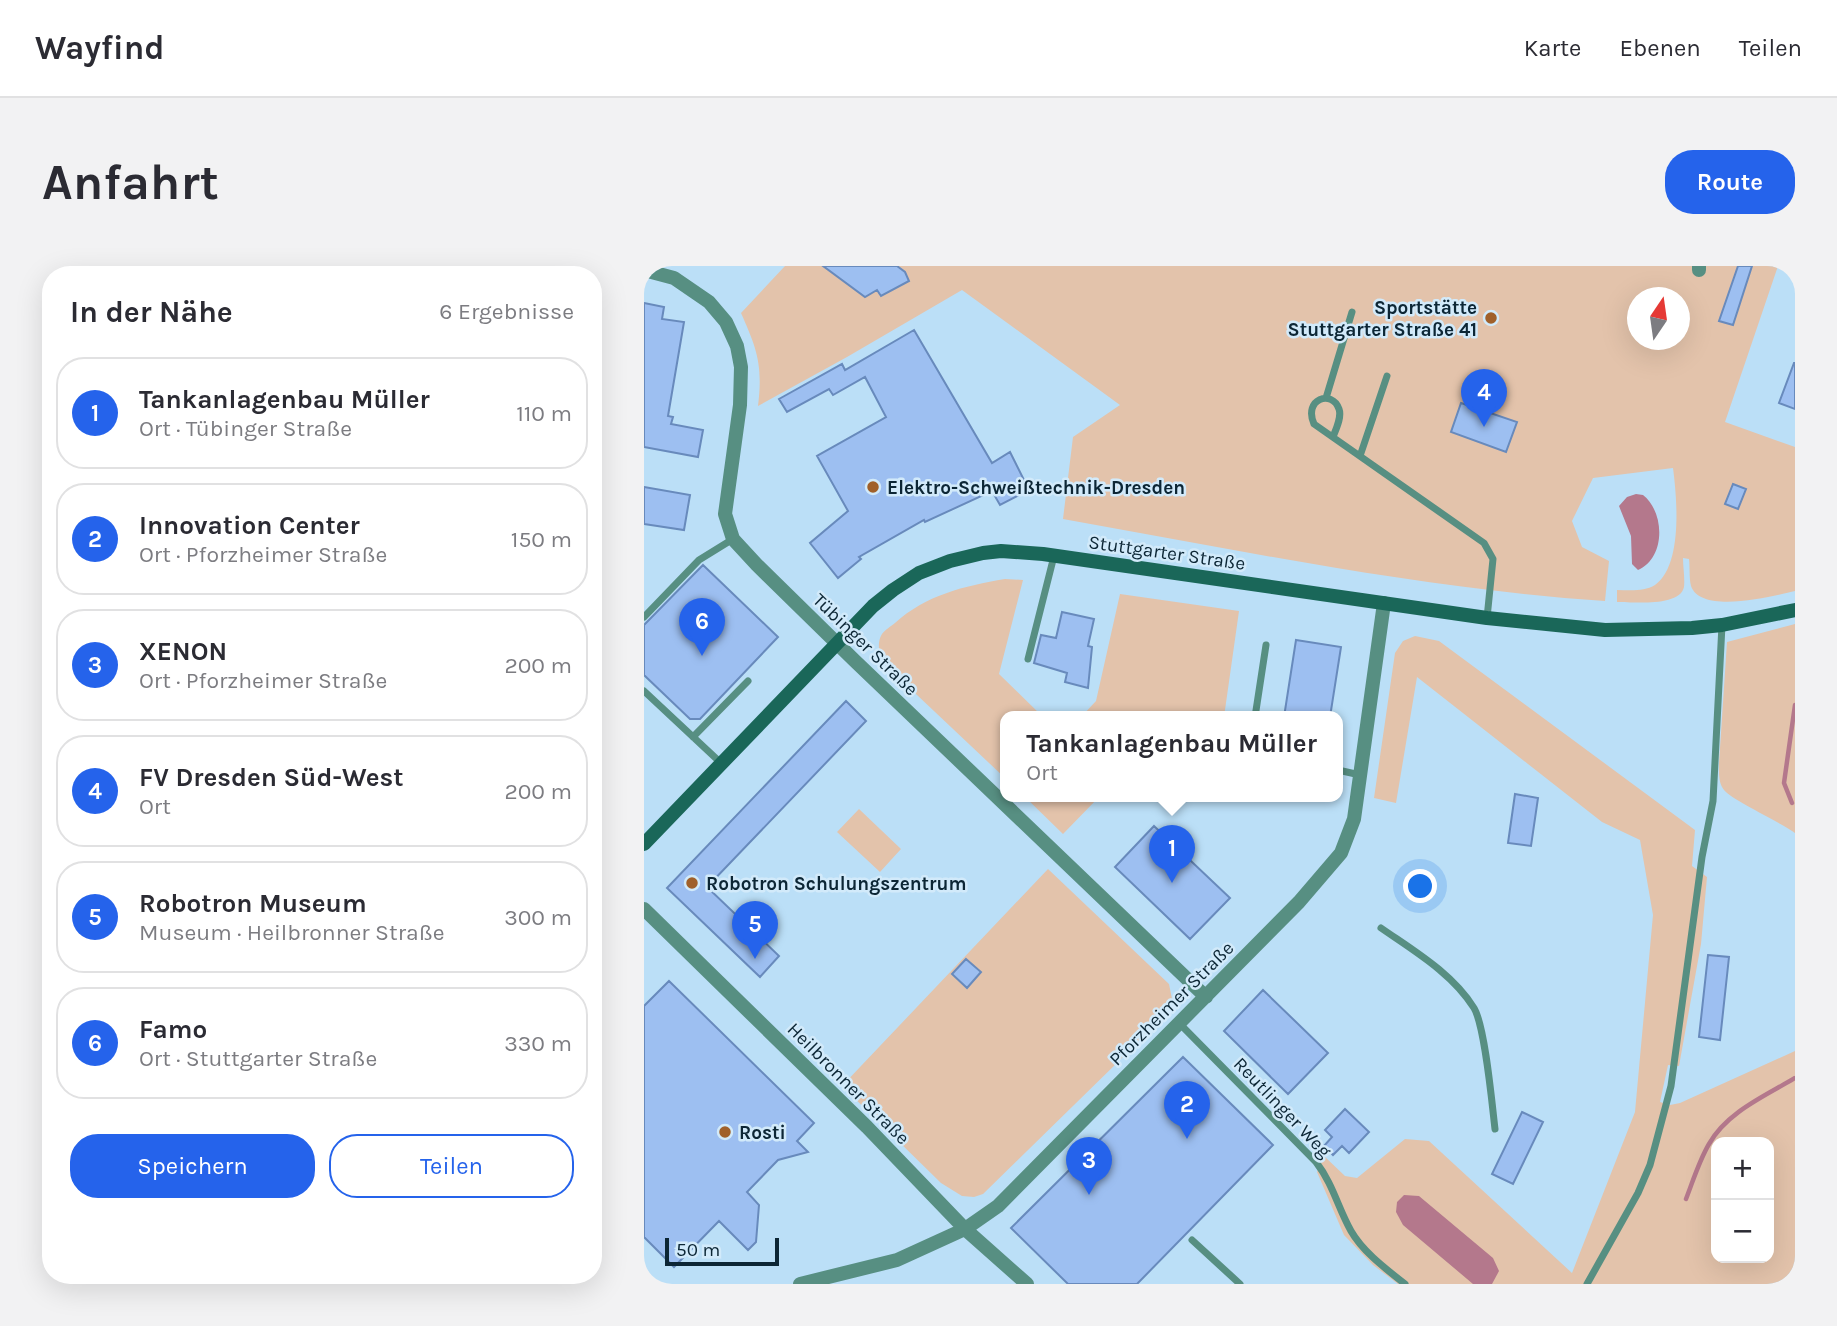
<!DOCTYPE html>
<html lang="de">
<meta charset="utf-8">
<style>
body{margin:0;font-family:Karla,sans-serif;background:#f2f2f3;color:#2b2b33}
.controls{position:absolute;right:21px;bottom:21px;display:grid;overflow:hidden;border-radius:14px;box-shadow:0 7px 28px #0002}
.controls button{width:63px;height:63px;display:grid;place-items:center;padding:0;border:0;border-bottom:2px solid #e1e1e2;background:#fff;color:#2b2b33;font:35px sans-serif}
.compass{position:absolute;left:983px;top:21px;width:63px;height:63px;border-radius:50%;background:#fff;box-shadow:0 7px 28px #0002;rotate:13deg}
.scale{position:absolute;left:21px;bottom:18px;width:114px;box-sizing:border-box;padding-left:7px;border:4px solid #0c2635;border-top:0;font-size:19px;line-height:24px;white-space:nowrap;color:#0c2635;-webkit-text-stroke:5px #d2eafa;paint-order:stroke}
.you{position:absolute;left:777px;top:621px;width:24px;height:24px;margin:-18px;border:5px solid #fff;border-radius:50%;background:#1a73e8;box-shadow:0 0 0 10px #1a73e833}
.badge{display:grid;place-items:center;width:46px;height:46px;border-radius:50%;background:#2563eb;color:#fff;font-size:23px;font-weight:700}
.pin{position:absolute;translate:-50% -58px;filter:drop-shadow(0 2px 4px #0008)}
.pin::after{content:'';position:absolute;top:37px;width:24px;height:21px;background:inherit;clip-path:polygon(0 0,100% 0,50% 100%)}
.popup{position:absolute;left:356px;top:445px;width:343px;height:91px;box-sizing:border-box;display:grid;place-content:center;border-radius:14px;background:#fff;filter:drop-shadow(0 2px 5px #0005);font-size:23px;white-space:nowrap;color:#7c7c81}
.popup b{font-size:26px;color:#2b2b33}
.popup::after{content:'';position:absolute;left:50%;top:100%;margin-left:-14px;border:14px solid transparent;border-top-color:#fff}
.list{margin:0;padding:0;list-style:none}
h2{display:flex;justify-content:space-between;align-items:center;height:91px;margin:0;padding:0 28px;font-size:30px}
h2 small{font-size:23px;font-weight:400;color:#7c7c81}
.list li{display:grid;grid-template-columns:46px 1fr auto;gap:21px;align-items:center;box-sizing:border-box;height:112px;margin:0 14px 14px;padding:0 14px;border:2px solid #e1e1e2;border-radius:28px}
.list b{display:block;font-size:26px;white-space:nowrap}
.list p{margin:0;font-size:23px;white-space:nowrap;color:#7c7c81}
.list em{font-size:23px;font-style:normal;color:#7c7c81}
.actions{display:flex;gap:14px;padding:21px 28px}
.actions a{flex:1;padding:16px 0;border:2px solid #2563eb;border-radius:28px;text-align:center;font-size:24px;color:#2563eb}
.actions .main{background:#2563eb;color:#fff}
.map{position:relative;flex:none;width:1151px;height:1018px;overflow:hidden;border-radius:28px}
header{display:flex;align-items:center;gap:42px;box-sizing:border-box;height:98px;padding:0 35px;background:#fff;border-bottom:2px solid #e1e1e2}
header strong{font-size:33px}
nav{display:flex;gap:38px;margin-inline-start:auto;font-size:24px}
.intro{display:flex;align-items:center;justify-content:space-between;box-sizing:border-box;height:168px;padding:0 42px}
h1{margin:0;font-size:49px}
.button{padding:18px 32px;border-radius:28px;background:#2563eb;color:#fff;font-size:24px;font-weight:700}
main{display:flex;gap:42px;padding:0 42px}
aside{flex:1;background:#fff;border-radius:28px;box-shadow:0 7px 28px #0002}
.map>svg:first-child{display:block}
</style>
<header>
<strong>Wayfind</strong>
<nav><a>Karte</a><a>Ebenen</a><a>Teilen</a></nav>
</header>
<div class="intro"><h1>Anfahrt</h1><a class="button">Route</a></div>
<main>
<aside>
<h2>In der Nähe<small>6 Ergebnisse</small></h2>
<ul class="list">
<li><span class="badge">1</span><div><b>Tankanlagenbau Müller</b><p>Ort · Tübinger Straße</p></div><em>110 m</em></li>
<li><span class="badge">2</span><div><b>Innovation Center</b><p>Ort · Pforzheimer Straße</p></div><em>150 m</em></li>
<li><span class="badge">3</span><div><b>XENON</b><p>Ort · Pforzheimer Straße</p></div><em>200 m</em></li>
<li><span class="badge">4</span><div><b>FV Dresden Süd-West</b><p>Ort</p></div><em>200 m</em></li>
<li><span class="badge">5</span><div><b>Robotron Museum</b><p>Museum · Heilbronner Straße</p></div><em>300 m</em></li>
<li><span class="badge">6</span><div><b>Famo</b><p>Ort · Stuttgarter Straße</p></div><em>330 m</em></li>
</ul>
<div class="actions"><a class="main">Speichern</a><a>Teilen</a></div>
</aside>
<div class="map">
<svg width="1151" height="1018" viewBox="0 0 1151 1018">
<rect width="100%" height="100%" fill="#bbdff7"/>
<!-- green -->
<path fill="#e3c3ab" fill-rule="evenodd" d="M 141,0 L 1094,0 L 1075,54 L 1088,59 L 1108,0 L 1134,0 L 1081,156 L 1151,181 L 1151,325 C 1130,330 1057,349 1047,320 C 1045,312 1046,301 1045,293 L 1039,292 C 1039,301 1041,312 1040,321 C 1036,341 989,336 973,336 L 973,324 C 985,324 1000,326 1011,319 C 1039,299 1033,232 1029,202 L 949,212 L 928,255 L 938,281 L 965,295 L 961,335 C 779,323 599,285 419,253 L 429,171 L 476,139 L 318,24 L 203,91 L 114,140 C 119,99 113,83 97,47 ZM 994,32 L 1036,32 L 1036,74 L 994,74 Z
M 361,313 L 379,314 L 355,408 L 399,451 L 362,451 L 362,513 L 237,395 C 235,386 233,376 238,368 C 241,364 247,360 251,357 C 282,329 320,320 361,313 Z
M 476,328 L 595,345 L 580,451 L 437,451 L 452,435 Z
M 1151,358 L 1151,567 C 1136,556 1088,534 1080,524 C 1074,516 1075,506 1075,497 L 1083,376 Z
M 771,370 L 795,375 L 1051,564 L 1048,600 L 1063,611 L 1057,678 L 1035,800 L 1024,799 L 1016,836 L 1026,839 L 1036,837 L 1151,785 L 1151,1018 L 754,1018 L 729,999 L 700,969 L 673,906 L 680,890 L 701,910 L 713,912 L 761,873 L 785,875 L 928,1007 L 991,846 L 1009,649 L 996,574 L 958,556 L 773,411 L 752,537 L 730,532 L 751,387 L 759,375 ZM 1072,876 L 1125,876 L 1125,992 L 1072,992 Z
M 381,531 L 455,531 L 419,568 Z
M 215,543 L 257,583 L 236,606 L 193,566 Z
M 404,603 L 525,718 L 529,738 L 522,749 L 339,928 L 330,931 L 318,930 L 297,917 L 198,820 Z"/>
<!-- water -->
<path fill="#b4788c" d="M 992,228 L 999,229 C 1021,246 1022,292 994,304 L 988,298 L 987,270 L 975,240 L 983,231 Z
M 760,929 L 775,930 L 849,992 L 855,1005 L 848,1018 L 829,1018 L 759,959 L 752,946 L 753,936 Z"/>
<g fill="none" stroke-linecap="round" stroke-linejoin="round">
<!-- stream -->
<path stroke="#b4788c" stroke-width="4.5" d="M 1148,537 L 1140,517 L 1151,439
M 1042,933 C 1049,915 1055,895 1065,878 C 1083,846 1121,830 1151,812"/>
</g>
<!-- building -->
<path fill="#9dbff1" stroke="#688abc" stroke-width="2" d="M 179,0 L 253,0 L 261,6 L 265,15 L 237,30 L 233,24 L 221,31 Z
M 1094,0 L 1108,0 L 1089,59 L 1075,55 Z
M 0,37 L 20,41 L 18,53 L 40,56 L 24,150 L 29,151 L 27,158 L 59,164 L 54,191 L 0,181 Z
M 270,64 L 348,197 L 366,186 L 385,224 L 356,239 L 348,225 L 281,256 L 280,254 L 215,291 L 217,293 L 194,312 L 166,277 L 204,245 L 173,190 L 242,151 L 221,111 L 189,129 L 185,123 L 143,146 L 135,133 L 198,98 L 201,104 Z
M 1150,97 L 1151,97 L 1151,143 L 1135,137 Z
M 817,137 L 873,156 L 862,186 L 807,166 Z
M 1089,218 L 1102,223 L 1094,243 L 1081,238 Z
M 0,221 L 46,229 L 40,264 L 0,258 Z
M 59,299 L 134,371 L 56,453 L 46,453 L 0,409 L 0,359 Z
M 418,346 L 450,353 L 444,380 L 448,381 L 444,422 L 421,416 L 423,407 L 390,397 L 397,369 L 412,372 Z
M 652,374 L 697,381 L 686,451 L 640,451 Z
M 202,435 L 222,455 L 63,621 L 135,690 L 116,711 L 23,622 Z
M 871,528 L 894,532 L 887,580 L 864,577 Z
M 510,560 L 586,632 L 546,673 L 471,601 Z
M 1064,689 L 1085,691 L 1076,774 L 1055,771 Z
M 322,693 L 337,706 L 323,722 L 308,708 Z
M 25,715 L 170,857 L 153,875 L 164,886 L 134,894 L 103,926 L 115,939 L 112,976 L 104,984 L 75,955 L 30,1001 L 0,971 L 0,740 Z
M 619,724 L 684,787 L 644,828 L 580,765 Z
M 539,791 L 629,879 L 493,1018 L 424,1018 L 367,962 Z
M 701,843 L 725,866 L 705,887 L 698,880 L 689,889 L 680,880 L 688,871 L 681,864 Z
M 878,846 L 899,856 L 869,918 L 848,908 Z"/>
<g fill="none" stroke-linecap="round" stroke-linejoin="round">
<!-- service -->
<path stroke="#578f82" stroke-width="7" d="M 682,132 L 708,46
M 689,171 C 692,163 698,151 695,143 C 688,123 659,133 670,158 L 840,277 L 849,293 L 843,352
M 716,190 L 743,110
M 0,351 L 55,294 L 89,273
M 384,393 L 410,290
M 0,425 L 77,497
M 611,451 L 622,379
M 49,471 L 104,415
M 694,504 L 716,509
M 737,662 C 770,685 808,707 830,742 C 841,760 848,838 851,863
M 535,757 L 672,896 C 689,918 694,942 707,965 C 719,986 742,1003 761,1018
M 548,974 L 596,1018
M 943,1018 L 994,927 L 1006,899 L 1027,820 L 1058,591 L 1069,535 L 1078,359"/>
<!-- minor -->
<path stroke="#578f82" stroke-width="14" d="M 0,4 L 30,12 L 65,36 L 82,56 L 93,80 L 97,101 L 96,139 L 81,248 L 89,273 L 113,299 L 211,395 L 562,731
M 1055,4 L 1055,0
M 0,643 L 223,861 L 321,963 L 383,1018
M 156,1018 L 253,994 L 321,963 L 354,940 L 655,636 L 697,587 L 710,553 L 740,337"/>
<!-- secondary -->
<path stroke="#1a6759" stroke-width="14" d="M 0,578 L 229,340 L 249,324 L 275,307 L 306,295 L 339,287 L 357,285 L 399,288 L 843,352 L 961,364 L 1048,362 L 1078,359 L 1151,344"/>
</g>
<!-- markers -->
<g fill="#a0602a" stroke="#d2eafa" stroke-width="2.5">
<circle cx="847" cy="52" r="7"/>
<circle cx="229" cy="221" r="7"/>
<circle cx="48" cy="617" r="7"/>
<circle cx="81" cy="866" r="7"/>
</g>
<g text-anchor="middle" stroke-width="5" stroke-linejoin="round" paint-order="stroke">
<!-- poi labels -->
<g font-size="19" font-weight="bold" fill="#0c2635" stroke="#d2eafa" text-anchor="start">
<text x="833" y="48" text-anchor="end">Sportstätte<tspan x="833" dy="22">Stuttgarter Straße 41</tspan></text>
<text x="243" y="228">Elektro-Schweißtechnik-Dresden</text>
<text x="62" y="624">Robotron Schulungszentrum</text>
<text x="95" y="873">Rosti</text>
</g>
<!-- street labels -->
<g font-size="19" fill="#0c2635" stroke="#d2eafa">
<text transform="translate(523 286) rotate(8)" y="7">Stuttgarter Straße</text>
<text transform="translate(222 378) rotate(44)" y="7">Tübinger Straße</text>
<text transform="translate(527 737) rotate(-45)" y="7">Pforzheimer Straße</text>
<text transform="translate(205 817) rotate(45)" y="7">Heilbronner Straße</text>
<text transform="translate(639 841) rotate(46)" y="7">Reutlinger Weg</text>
</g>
</g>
</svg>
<div class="controls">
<button>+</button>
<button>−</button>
</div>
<svg class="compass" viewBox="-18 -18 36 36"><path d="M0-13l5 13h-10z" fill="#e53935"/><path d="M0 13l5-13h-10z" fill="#7c7c81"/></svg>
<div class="scale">50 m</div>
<div class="you"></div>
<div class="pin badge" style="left:528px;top:617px">1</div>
<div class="popup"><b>Tankanlagenbau Müller</b>Ort</div>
<div class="pin badge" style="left:543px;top:873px">2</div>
<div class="pin badge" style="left:445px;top:929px">3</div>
<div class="pin badge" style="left:840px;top:161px">4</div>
<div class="pin badge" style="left:111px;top:693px">5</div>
<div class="pin badge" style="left:58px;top:390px">6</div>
</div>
</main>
